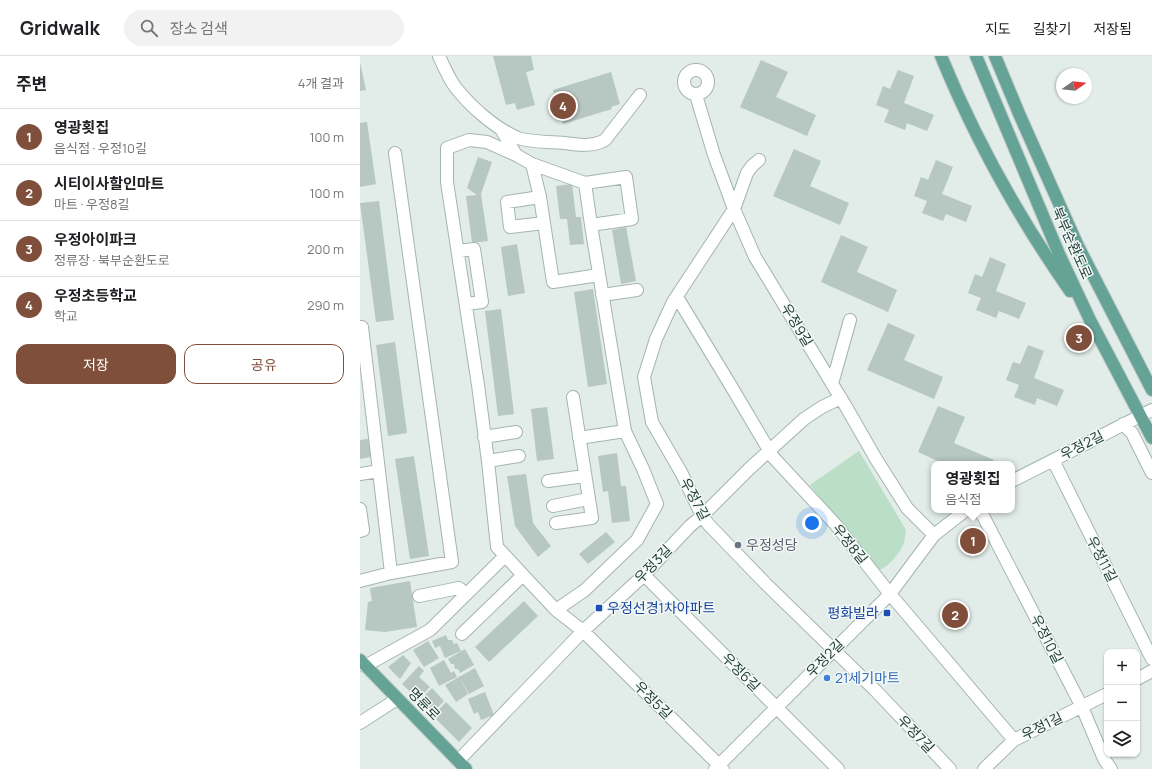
<!DOCTYPE html>
<html lang="ko">
<meta charset="utf-8">
<style>
body{margin:0;font-family:Manrope,"Noto Sans KR",sans-serif;background:#f2f2f2;color:#202124}
.controls{position:absolute;right:12px;bottom:12px;display:grid;overflow:hidden;border-radius:8px;box-shadow:0 1px 3px #0004}
.controls button{width:36px;height:36px;display:grid;place-items:center;padding:0;border:0;border-bottom:1px solid #e0e0e0;background:#fff;color:#202124;font:20px sans-serif}
.compass{position:absolute;left:696px;top:12px;width:36px;height:36px;border-radius:50%;background:#fff;box-shadow:0 1px 3px #0004;rotate:76deg}
.you{position:absolute;left:452px;top:467px;width:14px;height:14px;margin:-10px;border:3px solid #fff;border-radius:50%;background:#1a73e8;box-shadow:0 0 0 6px #1a73e833}
.badge{display:grid;place-items:center;width:26px;height:26px;border-radius:50%;background:#7f4f3b;color:#fff;font-size:13px;font-weight:700}
.pin{position:absolute;translate:-50% -50%;border:2px solid #fff;box-shadow:0 1px 4px #0006}
.popup{position:absolute;left:571px;top:405px;width:84px;height:52px;box-sizing:border-box;display:grid;place-content:center;border-radius:8px;background:#fff;filter:drop-shadow(0 1px 3px #0005);font-size:13px;white-space:nowrap;color:#757577}
.popup b{font-size:15px;color:#202124}
.popup::after{content:'';position:absolute;left:50%;top:100%;margin-left:-8px;border:8px solid transparent;border-top-color:#fff}
.list{margin:0;padding:0;list-style:none}
h2{display:flex;justify-content:space-between;align-items:center;height:52px;margin:0;padding:0 16px;font-size:17px}
h2 small{font-size:13px;font-weight:400;color:#757577}
.list li{display:grid;grid-template-columns:26px 1fr auto;gap:12px;align-items:center;box-sizing:border-box;height:56px;padding:0 16px;border-top:1px solid #e0e0e0}
.list b{display:block;font-size:15px;white-space:nowrap}
.list p{margin:0;font-size:13px;white-space:nowrap;color:#757577}
.list em{font-size:13px;font-style:normal;color:#757577}
.actions{display:flex;gap:8px;padding:12px 16px}
.actions a{flex:1;padding:9px 0;border:1px solid #7f4f3b;border-radius:12px;text-align:center;font-size:14px;color:#7f4f3b}
.actions .main{background:#7f4f3b;color:#fff}
.icon{flex:none;width:22px;height:22px;fill:none;stroke:currentColor;stroke-width:2;stroke-linecap:round;stroke-linejoin:round}
.map{position:relative;flex:none;width:792px;height:713px;overflow:hidden}
header{display:flex;align-items:center;gap:24px;box-sizing:border-box;height:56px;padding:0 20px;background:#fff;border-bottom:1px solid #e0e0e0}
header strong{font-size:19px}
nav{display:flex;gap:22px;margin-inline-start:auto;font-size:14px}
.search{width:280px;height:36px;background:#f2f2f2;display:flex;align-items:center;gap:10px;box-sizing:border-box;padding:0 14px;border-radius:22px;color:#757577;font-size:15px}
main{display:flex}
aside{flex:1;background:#fff}
.map>svg:first-child{display:block}
</style>
<header>
<strong>Gridwalk</strong>
<div class="search"><svg class="icon" aria-label="search" viewBox="0 0 24 24"><circle cx="10" cy="10" r="6"/><path d="M15 15l6 6"/></svg>장소 검색</div>
<nav><a>지도</a><a>길찾기</a><a>저장됨</a></nav>
</header>
<main>
<aside>
<h2>주변<small>4개 결과</small></h2>
<ul class="list">
<li><span class="badge">1</span><div><b>영광횟집</b><p>음식점 · 우정10길</p></div><em>100 m</em></li>
<li><span class="badge">2</span><div><b>시티이사할인마트</b><p>마트 · 우정8길</p></div><em>100 m</em></li>
<li><span class="badge">3</span><div><b>우정아이파크</b><p>정류장 · 북부순환도로</p></div><em>200 m</em></li>
<li><span class="badge">4</span><div><b>우정초등학교</b><p>학교</p></div><em>290 m</em></li>
</ul>
<div class="actions"><a class="main">저장</a><a>공유</a></div>
</aside>
<div class="map">
<svg width="792" height="713" viewBox="0 0 792 713">
<rect width="100%" height="100%" fill="#e2ece8"/>
<!-- green -->
<path fill="#badec6" d="M 499,395 L 546,474 C 545,478 545,483 544,487 C 540,497 530,509 520,514 L 515,512 L 450,429 Z"/>
<!-- building -->
<path fill="#b7c7c2" d="M 133,0 L 171,0 L 174,14 L 166,16 L 175,49 L 157,54 L 155,47 L 146,49 Z
M 401,4 L 428,16 L 416,41 L 456,59 L 447,80 L 380,51 Z
M 0,6 L 6,34 L 0,35 Z
M 538,14 L 554,20 L 544,47 L 574,59 L 567,75 L 547,67 L 545,74 L 524,66 L 529,54 L 516,49 L 523,30 L 530,33 Z
M 251,16 L 260,48 L 251,51 L 252,53 L 203,68 L 193,34 Z
M 7,66 L 16,128 L 0,131 L 0,67 Z
M 434,93 L 461,105 L 450,130 L 489,147 L 480,169 L 413,140 Z
M 118,101 L 132,106 L 121,138 L 128,185 L 112,187 L 106,140 L 117,139 L 107,132 Z
M 576,104 L 593,111 L 582,138 L 612,150 L 606,166 L 586,158 L 583,165 L 562,157 L 567,145 L 554,140 L 561,121 L 568,124 Z
M 212,128 L 216,161 L 221,161 L 224,188 L 210,189 L 207,163 L 200,163 L 196,130 Z
M 19,145 L 34,264 L 16,266 L 0,147 Z
M 266,171 L 276,225 L 261,228 L 252,174 Z
M 481,179 L 508,191 L 497,216 L 537,234 L 528,256 L 461,226 Z
M 157,188 L 165,237 L 148,240 L 141,191 Z
M 630,201 L 646,208 L 636,235 L 666,247 L 659,263 L 639,255 L 636,262 L 616,254 L 621,242 L 608,237 L 615,218 L 622,221 Z
M 233,233 L 247,328 L 228,331 L 214,236 Z
M 141,253 L 154,358 L 138,360 L 125,255 Z
M 528,267 L 555,279 L 544,304 L 583,321 L 574,343 L 507,314 Z
M 35,286 L 47,377 L 28,380 L 16,289 Z
M 668,289 L 684,295 L 674,322 L 704,334 L 697,350 L 677,342 L 675,349 L 654,341 L 659,329 L 646,324 L 653,306 L 660,308 Z
M 578,350 L 605,361 L 594,387 L 634,404 L 632,408 L 584,408 L 558,396 Z
M 187,351 L 194,403 L 177,405 L 171,353 Z
M 8,383 L 11,401 L 0,403 L 0,384 Z
M 257,397 L 261,430 L 266,430 L 270,465 L 252,467 L 248,435 L 243,436 L 238,400 Z
M 54,400 L 69,500 L 50,503 L 35,403 Z
M 166,418 L 173,467 L 191,490 L 178,501 L 155,470 L 147,420 Z
M 246,476 L 255,486 L 228,508 L 219,498 Z
M 50,525 L 57,571 L 25,576 L 5,574 L 8,546 L 12,545 L 10,532 Z
M 164,545 L 178,560 L 129,606 L 115,591 Z
M 86,579 L 88,584 L 92,584 L 94,588 L 97,587 L 101,595 L 85,602 L 80,590 L 75,592 L 72,585 Z
M 68,585 L 79,602 L 64,611 L 53,594 Z
M 105,593 L 114,609 L 100,617 L 98,613 L 95,613 L 94,608 L 91,608 L 88,603 Z
M 43,599 L 51,607 L 40,623 L 28,611 Z
M 84,604 L 91,617 L 94,615 L 97,621 L 79,630 L 70,612 Z
M 59,610 L 64,615 L 59,621 L 70,631 L 58,643 L 42,628 Z
M 115,612 L 124,630 L 109,638 L 99,621 Z
M 99,621 L 108,638 L 96,646 L 85,629 Z
M 72,632 L 84,645 L 72,657 L 59,645 Z
M 125,636 L 134,659 L 121,664 L 118,656 L 114,658 L 108,643 Z
M 86,646 L 112,672 L 99,686 L 73,660 Z"/>
<g fill="none" stroke-linecap="round" stroke-linejoin="round">
<defs>
<path id="minor" d="M 79,0 C 84,11 89,23 96,32 C 111,51 136,73 158,82 C 169,86 192,86 204,87 C 218,89 233,91 245,84 L 280,39
M324 26a12 12 0 1 1 24 0a12 12 0 1 1-24 0Z
M 336,39 L 354,99 L 374,153 L 395,201 L 485,349 L 516,403 L 547,452 L 574,479
M 141,73 L 156,99 L 172,108 L 225,127 L 266,121 L 272,163 L 231,169 L 225,127
M 156,99 L 127,86 L 109,84 L 87,92 L 87,126 L 118,329 L 128,405 L 137,491 L 163,519
M 399,104 L 392,110 L 387,117 L 374,153 L 313,246 L 296,283 L 284,321 L 292,366 L 322,418 L 342,460 L 349,469 L 406,528 L 516,635 L 590,713
M 172,108 L 180,141 L 193,226 L 239,219
M 180,141 L 147,146 L 150,171 L 184,167
M 98,195 L 114,193 L 122,246 L 106,248
M 242,239 L 277,234
M 317,241 L 368,325 L 413,401 L 476,469 L 530,538 L 654,684
M 0,271 L 2,271 L 31,517
M 472,328 L 490,264
M 763,368 L 772,377 L 792,417
M 124,381 L 156,376
M 219,382 L 265,375
M 693,404 L 792,603
M 128,405 L 159,400
M 0,418 L 19,415
M 188,425 L 225,420
M 652,425 L 792,354
M 193,450 L 228,443
M 0,453 L 3,474 L 0,475
M 620,454 L 722,651 L 744,703 L 751,713
M 196,467 L 232,462 L 213,341
M 284,519 L 478,713
M 0,525 L 31,517 L 92,506 L 35,97
M 59,540 L 99,532 L 106,538
M 196,554 L 223,575 L 363,713
M 102,578 L 163,519 L 196,554 L 225,534 L 277,484 L 297,448 L 283,413 L 265,375 L 231,169
M 5,610 L 70,574 L 145,500
M 777,623 L 792,615
M 0,667 L 37,643
M 98,705 L 223,575 L 284,519 L 330,470 L 342,460 L 389,413 L 444,363 L 462,351 L 481,342
M 355,713 L 530,538 L 574,479 L 606,454
M 624,713 L 654,684 L 747,638"/>
<path id="major" d="M 581,0 C 615,83 659,162 710,235
M 616,0 L 699,198 L 730,264 L 792,382
M 635,0 L 660,60 L 718,190 L 792,334
M 0,604 L 106,713"/>
</defs>
<!-- minor casing -->
<use href="#minor" stroke="#a5b4b0" stroke-width="14"/>
<!-- major casing -->
<use href="#major" stroke="#c1c9c7" stroke-width="14"/>
<!-- minor -->
<use href="#minor" stroke="#fff" stroke-width="12"/>
<!-- major -->
<use href="#major" stroke="#66a397" stroke-width="12"/>
</g>
<!-- markers -->
<circle fill="#6b7280" stroke="#f3f9f6" stroke-width="1.5" cx="378" cy="489" r="4"/>
<g fill="#1a4fb4" stroke="#f3f9f6" stroke-width="1.5">
<rect x="235" y="548" width="8" height="8" rx="2"/>
<rect x="523" y="553" width="8" height="8" rx="2"/>
</g>
<circle fill="#3f7fe0" stroke="#f3f9f6" stroke-width="1.5" cx="467" cy="622" r="4"/>
<g text-anchor="middle" stroke-width="3" stroke-linejoin="round" paint-order="stroke">
<!-- street labels -->
<g font-size="14" fill="#223e38" stroke="#f3f9f6">
<text transform="translate(712 187) rotate(66)" y="5">북부순환도로</text>
<text transform="translate(437 269) rotate(59)" y="5">우정9길</text>
<text transform="translate(722 389) rotate(-27)" y="5">우정2길</text>
<text transform="translate(335 443) rotate(62)" y="5">우정7길</text>
<text transform="translate(490 488) rotate(51)" y="5">우정8길</text>
<text transform="translate(742 503) rotate(63)" y="5">우정11길</text>
<text transform="translate(293 508) rotate(-46)" y="5">우정3길</text>
<text transform="translate(687 583) rotate(63)" y="5">우정10길</text>
<text transform="translate(465 602) rotate(-45)" y="5">우정2길</text>
<text transform="translate(381 616) rotate(45)" y="5">우정6길</text>
<text transform="translate(293 644) rotate(45)" y="5">우정5길</text>
<text transform="translate(64 648) rotate(46)" y="5">명륜로</text>
<text transform="translate(682 670) rotate(-26)" y="5">우정1길</text>
<text transform="translate(556 678) rotate(46)" y="5">우정7길</text>
</g>
<!-- worship labels -->
<g font-size="14" fill="#5b616d" stroke="#f3f9f6" text-anchor="start">
<text x="386" y="494">우정성당</text>
</g>
<!-- transit labels -->
<g font-size="14" fill="#164399" stroke="#f3f9f6" text-anchor="start">
<text x="247" y="557">우정선경1차아파트</text>
<text x="519" y="562" text-anchor="end">평화빌라</text>
</g>
<!-- shop labels -->
<g font-size="14" fill="#366cbe" stroke="#f3f9f6" text-anchor="start">
<text x="475" y="627">21세기마트</text>
</g>
</g>
</svg>
<div class="controls">
<button>+</button>
<button>−</button>
<button><svg class="icon" aria-label="layers" viewBox="0 0 24 24"><path d="M12 4l9 5-9 5-9-5zM3 14l9 5 9-5"/></svg></button>
</div>
<svg class="compass" viewBox="-18 -18 36 36"><path d="M0-13l5 13h-10z" fill="#e53935"/><path d="M0 13l5-13h-10z" fill="#757577"/></svg>
<div class="you"></div>
<div class="pin badge" style="left:613px;top:485px">1</div>
<div class="popup"><b>영광횟집</b>음식점</div>
<div class="pin badge" style="left:595px;top:559px">2</div>
<div class="pin badge" style="left:719px;top:282px">3</div>
<div class="pin badge" style="left:203px;top:50px">4</div>
</div>
</main>
